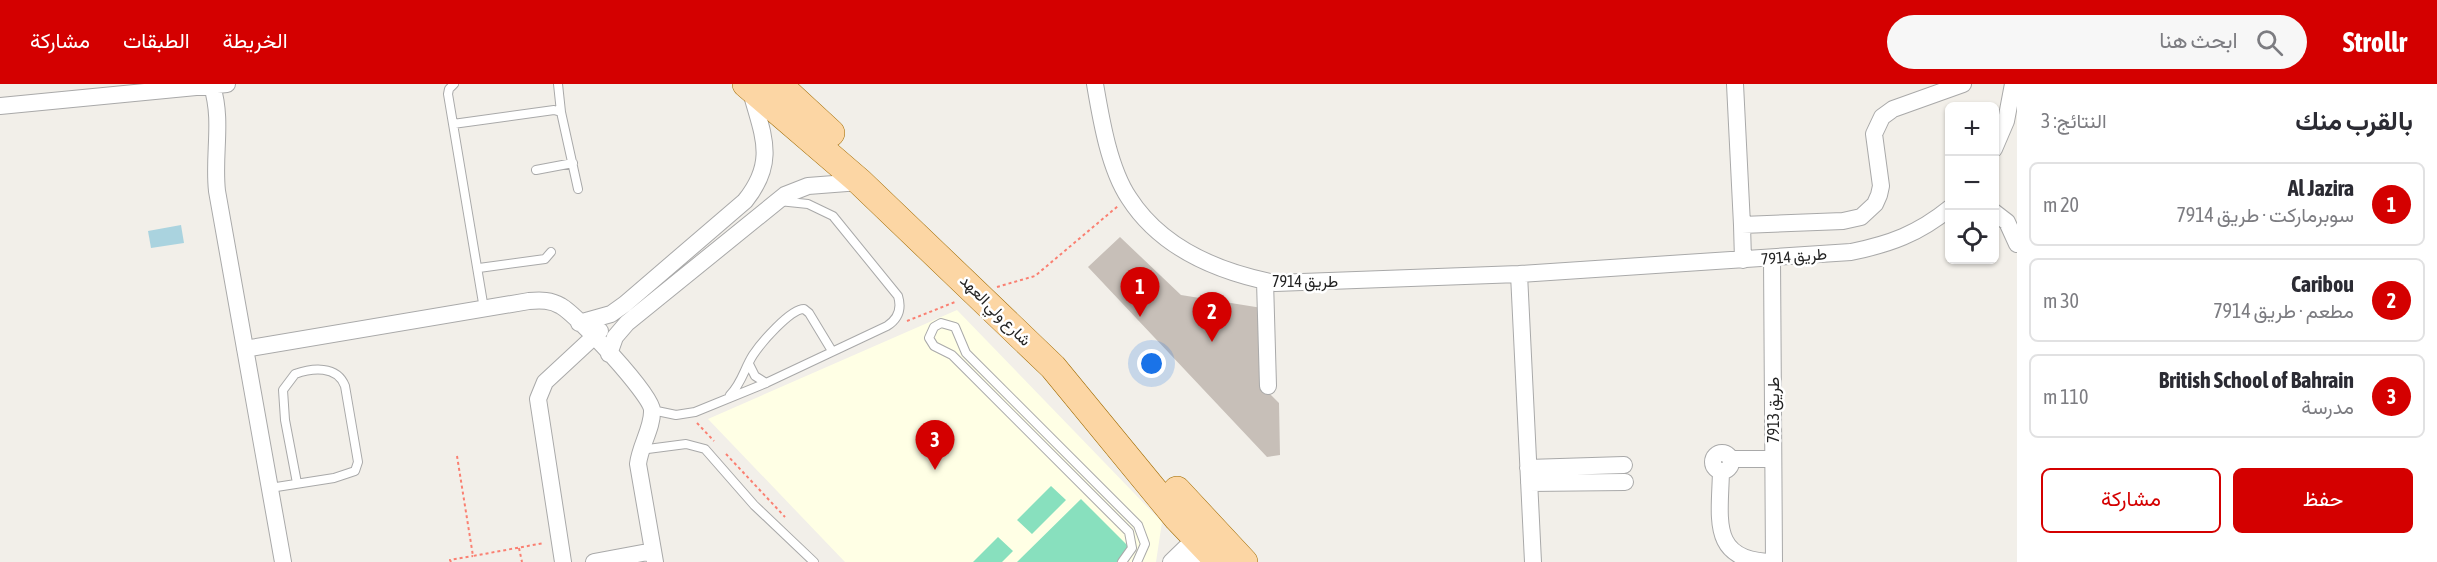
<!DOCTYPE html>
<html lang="ar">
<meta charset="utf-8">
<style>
body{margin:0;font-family:"Asap Condensed",Vazirmatn,sans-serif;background:#f7f7f7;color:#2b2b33;direction:rtl}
.controls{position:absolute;right:18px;top:18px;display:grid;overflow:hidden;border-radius:9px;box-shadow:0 2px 4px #0004}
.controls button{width:54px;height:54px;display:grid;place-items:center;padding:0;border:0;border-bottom:2px solid #e1e1e2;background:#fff;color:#2b2b33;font:30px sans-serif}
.you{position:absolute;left:1152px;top:280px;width:21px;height:21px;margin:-15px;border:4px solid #fff;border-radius:50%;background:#1a73e8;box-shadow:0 0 0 9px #1a73e833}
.badge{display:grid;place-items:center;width:39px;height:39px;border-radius:50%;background:#d40000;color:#fff;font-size:20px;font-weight:700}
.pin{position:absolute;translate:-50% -50px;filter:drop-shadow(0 2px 3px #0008)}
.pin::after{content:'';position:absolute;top:32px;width:21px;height:18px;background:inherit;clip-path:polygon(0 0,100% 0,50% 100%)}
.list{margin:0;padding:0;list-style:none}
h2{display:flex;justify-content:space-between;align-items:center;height:78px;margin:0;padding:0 24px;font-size:26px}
h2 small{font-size:20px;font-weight:400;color:#7c7c81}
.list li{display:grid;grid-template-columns:39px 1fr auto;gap:18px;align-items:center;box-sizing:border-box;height:84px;margin:0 12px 12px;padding:0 12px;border:2px solid #e1e1e2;border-radius:9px}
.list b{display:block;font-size:22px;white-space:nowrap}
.list p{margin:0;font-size:20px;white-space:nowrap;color:#7c7c81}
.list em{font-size:20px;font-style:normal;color:#7c7c81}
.actions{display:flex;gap:12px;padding:18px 24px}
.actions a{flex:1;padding:14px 0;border:2px solid #d40000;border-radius:9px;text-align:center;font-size:21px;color:#d40000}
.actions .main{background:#d40000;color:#fff}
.icon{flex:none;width:33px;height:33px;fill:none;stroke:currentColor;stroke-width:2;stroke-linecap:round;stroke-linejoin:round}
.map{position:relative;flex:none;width:2017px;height:478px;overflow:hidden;direction:ltr}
header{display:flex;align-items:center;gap:36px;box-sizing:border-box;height:84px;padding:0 30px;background:#d40000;color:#fff}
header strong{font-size:28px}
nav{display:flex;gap:33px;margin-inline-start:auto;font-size:21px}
.search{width:420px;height:54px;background:#f7f7f7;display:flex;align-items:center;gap:15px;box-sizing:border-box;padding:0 21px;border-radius:33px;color:#7c7c81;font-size:22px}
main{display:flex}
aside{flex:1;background:#fff}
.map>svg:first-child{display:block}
</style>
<header>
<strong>Strollr</strong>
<div class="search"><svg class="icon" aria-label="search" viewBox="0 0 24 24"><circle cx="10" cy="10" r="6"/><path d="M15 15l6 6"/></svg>ابحث هنا</div>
<nav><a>الخريطة</a><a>الطبقات</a><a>مشاركة</a></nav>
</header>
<main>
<aside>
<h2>بالقرب منك<small>النتائج: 3</small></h2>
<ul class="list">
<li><span class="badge">1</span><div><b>Al Jazira</b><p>سوبرماركت · طريق 7914</p></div><em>20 m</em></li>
<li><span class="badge">2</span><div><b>Caribou</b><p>مطعم · طريق 7914</p></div><em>30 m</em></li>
<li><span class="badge">3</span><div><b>British School of Bahrain</b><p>مدرسة</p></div><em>110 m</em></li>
</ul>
<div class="actions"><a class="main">حفظ</a><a>مشاركة</a></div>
</aside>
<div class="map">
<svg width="2017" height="478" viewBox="0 0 2017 478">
<rect width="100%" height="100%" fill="#f2efe9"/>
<!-- education -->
<path fill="#ffffe5" d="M 957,226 L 1162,438 L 1156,478 L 845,478 L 708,335 Z"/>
<!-- pitch -->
<path fill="#88e0be" d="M 1051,402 L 1066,416 L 1032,450 L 1017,436 Z
M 1081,415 L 1132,466 L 1120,478 L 1017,478 Z
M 998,453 L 1013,467 L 1002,478 L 973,478 Z"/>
<!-- water -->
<path fill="#aad3df" d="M 181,141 L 184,159 L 151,164 L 148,147 Z"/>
<!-- building -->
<path fill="#c7bfb8" d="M 1120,153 L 1181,211 L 1262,224 L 1263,303 L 1279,319 L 1280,371 L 1267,373 L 1088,183 Z"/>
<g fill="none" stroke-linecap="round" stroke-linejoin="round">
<defs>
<path id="service" d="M 454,0 L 449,5 L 448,10 L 484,225
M 558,0 L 561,28
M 453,40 L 554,26 L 561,28 L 578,105
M 536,86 L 573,79
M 479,184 L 545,175 L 551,168
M 749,280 L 755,292 L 766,299
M 730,311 C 742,299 744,285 753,271 C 761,259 790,225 804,225 L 809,229 L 832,267
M 652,326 L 676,331 L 695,328 L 766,299 L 887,242 C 898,235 902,225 898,212 L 833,132 L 808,120 L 779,117
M 640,366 L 686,360 L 705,365 L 754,421 L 814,478
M 270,404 L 334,394 L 355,387 L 358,378 L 345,302 C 337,281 312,284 295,290 L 283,306 L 285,336 L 297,399
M 1122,478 L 1132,464 L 1129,448 L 952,271 L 934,262 L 929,254 L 934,243 L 941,239 L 955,243 L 966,269 L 1138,441 L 1145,460 L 1137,478"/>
<path id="minor" d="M 1095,0 C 1101,35 1109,84 1129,114 C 1161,164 1219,188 1275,199 L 1519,190 L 1851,168 C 1890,160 1918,150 1950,124
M 1735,0 L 1742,141 L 1843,137 L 1861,133 L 1875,120 L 1879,111 L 1881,102 L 1874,50 L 1882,33 L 1893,25 L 1963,0
M 212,2 C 223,37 213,71 217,107 L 283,478
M 0,22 L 227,0
M 1994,65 L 2006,37 L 2013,0
M 1994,128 L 2007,138 L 2017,160
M 1742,141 L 1743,176
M 1772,174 L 1774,478
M 1519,190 L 1533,478
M 1265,197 L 1268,302
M 579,239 L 611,230 L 625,220 L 745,117 C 778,76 762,50 750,4
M 245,265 L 529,217 C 541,216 551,216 561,222 C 577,231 651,310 652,326 C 653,343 640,362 638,380 L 655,478
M 609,270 L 615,253 L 627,239 L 785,111 L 808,102 L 860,98
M1713 378a9 9 0 1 1 18 0a9 9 0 1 1-18 0Z
M 1730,375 L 1773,375
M 1528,384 L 1624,381
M 1721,387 C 1720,435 1709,478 1774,478
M 1529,399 L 1625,398
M 563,478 L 538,315 L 545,298 L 600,247
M 594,478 L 653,467
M 1171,478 L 1203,447
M 1190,478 L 1211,458"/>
<path id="primary" d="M 746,0 L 860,98 L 1053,283 L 1177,434 L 1219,478
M 778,0 L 831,49
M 1177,406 L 1244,478"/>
</defs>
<!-- service casing -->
<use href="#service" stroke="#a9a9a9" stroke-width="10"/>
<!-- minor casing -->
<use href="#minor" stroke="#a9a9a9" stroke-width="18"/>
<!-- primary casing -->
<use href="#primary" stroke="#a06b00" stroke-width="28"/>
<!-- path -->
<path stroke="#fa8072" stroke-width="2" stroke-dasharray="3 3" stroke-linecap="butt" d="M 997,203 L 1035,192 L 1118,122
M 907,237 L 955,218
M 697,339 L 714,357
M 726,370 L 785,433
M 457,372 L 473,472 L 544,459
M 519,464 L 522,478
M 451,478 L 450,476 L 473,472"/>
<!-- service -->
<use href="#service" stroke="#fff" stroke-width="8"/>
<!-- minor -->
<use href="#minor" stroke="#fff" stroke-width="16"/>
<!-- primary -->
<use href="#primary" stroke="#fcd6a4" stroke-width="27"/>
</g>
<g text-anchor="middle" stroke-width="5" stroke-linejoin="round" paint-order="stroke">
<!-- street labels -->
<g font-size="16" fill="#222" stroke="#fff">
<text transform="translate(1794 172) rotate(-5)" y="6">طريق 7914</text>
<text x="1305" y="203">طريق 7914</text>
<text transform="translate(996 226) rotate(45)" y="6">شارع ولي العهد</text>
<text transform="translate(1773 326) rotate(-90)" y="6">طريق 7913</text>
</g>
</g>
</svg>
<div class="controls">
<button>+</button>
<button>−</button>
<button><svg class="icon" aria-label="locate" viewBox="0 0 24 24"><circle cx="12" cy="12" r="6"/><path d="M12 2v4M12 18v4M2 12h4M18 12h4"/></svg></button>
</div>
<div class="you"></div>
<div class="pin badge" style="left:1140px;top:233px">1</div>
<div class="pin badge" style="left:1212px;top:258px">2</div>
<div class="pin badge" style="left:935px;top:386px">3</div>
</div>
</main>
